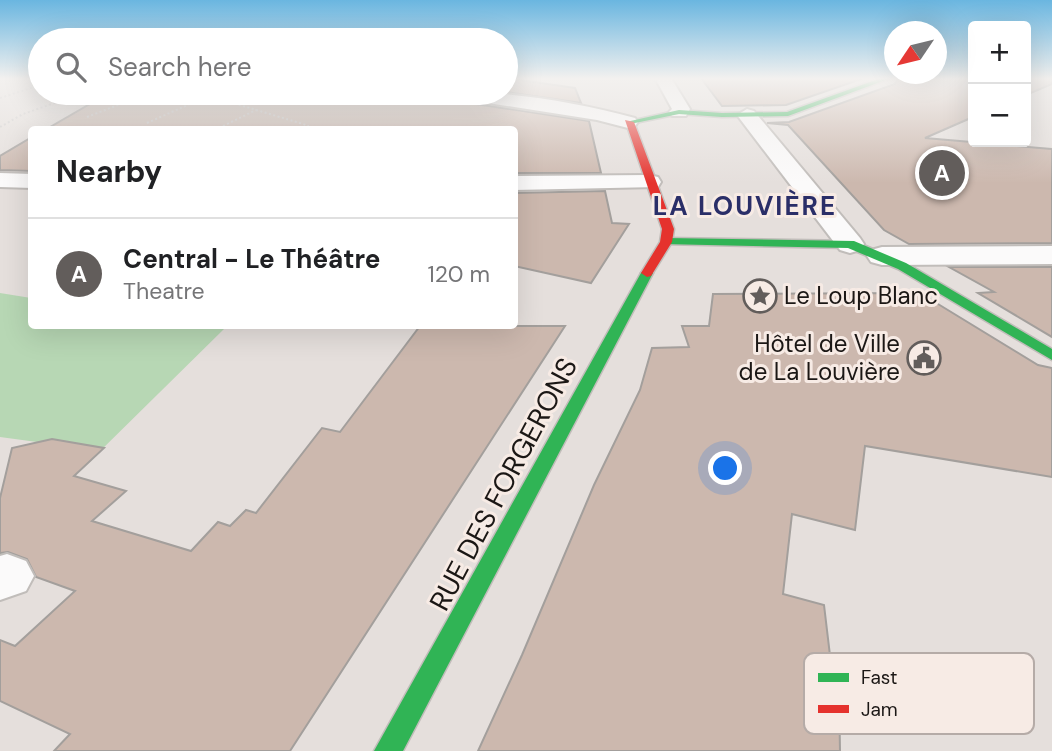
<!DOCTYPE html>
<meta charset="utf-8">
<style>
body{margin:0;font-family:"DM Sans",sans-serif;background:#f2f2f2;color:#202124}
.controls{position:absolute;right:21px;top:21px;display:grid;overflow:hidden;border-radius:7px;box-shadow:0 7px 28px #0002}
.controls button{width:63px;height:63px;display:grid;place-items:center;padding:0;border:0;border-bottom:2px solid #e0e0e0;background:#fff;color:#202124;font:35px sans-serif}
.compass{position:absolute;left:884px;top:21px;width:63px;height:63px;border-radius:50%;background:#fff;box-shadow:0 7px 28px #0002;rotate:235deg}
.you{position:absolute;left:726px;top:469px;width:24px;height:24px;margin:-18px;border:5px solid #fff;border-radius:50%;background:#1a73e8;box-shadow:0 0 0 10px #1a73e833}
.badge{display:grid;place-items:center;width:46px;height:46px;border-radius:50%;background:#625d5b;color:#fff;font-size:23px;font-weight:700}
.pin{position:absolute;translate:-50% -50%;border:4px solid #fff;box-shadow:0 2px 7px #0006}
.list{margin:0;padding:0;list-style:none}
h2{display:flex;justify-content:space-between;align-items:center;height:91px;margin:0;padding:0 28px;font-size:30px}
h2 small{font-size:23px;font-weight:400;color:#757577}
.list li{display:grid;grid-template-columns:46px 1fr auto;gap:21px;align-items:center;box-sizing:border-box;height:112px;padding:0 28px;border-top:2px solid #e0e0e0}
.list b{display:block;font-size:26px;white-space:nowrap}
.list p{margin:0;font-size:23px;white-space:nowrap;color:#757577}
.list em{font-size:23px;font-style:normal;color:#757577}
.icon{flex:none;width:38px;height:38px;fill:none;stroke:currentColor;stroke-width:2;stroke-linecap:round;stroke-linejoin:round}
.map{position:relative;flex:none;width:1052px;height:751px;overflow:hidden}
.search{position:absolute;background:#fff;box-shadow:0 7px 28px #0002;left:28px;top:28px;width:490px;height:77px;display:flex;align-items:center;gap:18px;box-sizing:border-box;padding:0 24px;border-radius:38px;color:#757577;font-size:26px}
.panel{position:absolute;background:#fff;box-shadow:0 7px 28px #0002;left:28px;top:126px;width:490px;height:203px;border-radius:7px}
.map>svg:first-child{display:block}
</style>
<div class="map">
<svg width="1052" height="751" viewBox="0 0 1052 751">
<rect width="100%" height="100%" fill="#e5dfdc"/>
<!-- green -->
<path fill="#b7d7b4" d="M 0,293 L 31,298 L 32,326 L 201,326 L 224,329 L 27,523 L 0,558 L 0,547 L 37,442 L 0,437 Z"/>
<!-- building -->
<path fill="#ccb8ae" stroke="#a39f9c" stroke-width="2" d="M 506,78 L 575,88 L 581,103 L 506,92 Z
M 701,78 L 864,78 L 786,105 L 722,106 Z
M 898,78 L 973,78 L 973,117 L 925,138 L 1052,149 L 1052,243 L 909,244 L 884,230 L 788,125 L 767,123 L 789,122 L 895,84 Z
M 1026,78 L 1052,78 L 1052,84 L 1026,95 Z
M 109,93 L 445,93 L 456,101 L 589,121 L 601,173 L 514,173 L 514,130 L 45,130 Z
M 32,137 L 32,171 L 0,170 L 0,156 Z
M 605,191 L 612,223 L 629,224 L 591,283 L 514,266 L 514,193 Z
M 949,267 L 1052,267 L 1052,337 L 978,293 L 994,292 Z
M 920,293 L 1038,365 L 1052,368 L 1052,477 L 865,446 L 855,530 L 792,514 L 783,594 L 824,605 L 834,689 L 839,691 L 840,751 L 478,751 L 522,655 L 594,485 L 640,390 L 652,348 L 689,347 L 682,326 L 709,326 L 713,294 Z
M 420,326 L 565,326 L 290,751 L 54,751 L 70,734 L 0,701 L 0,640 L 15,646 L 75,591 L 36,577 L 27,559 L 8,552 L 0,553 L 0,498 L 12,448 L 52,439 L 104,448 L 74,476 L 126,491 L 92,521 L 191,551 L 218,522 L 230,526 L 246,510 L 256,513 L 322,428 L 340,432 Z"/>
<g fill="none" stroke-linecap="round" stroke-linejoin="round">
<defs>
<path id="street" d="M 655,78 L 671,78 L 690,109 L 686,116 L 672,116 L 669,112 L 672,109 Z
M 447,93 C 509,90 575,102 635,118 L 638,122 L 635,126 L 628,128 L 597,120 L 456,98 Z
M 747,109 L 754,111 L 860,238 L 864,244 L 860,250 L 850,253 L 840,250 L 737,115 Z
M 0,173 L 32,174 L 32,188 L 0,187 Z
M 649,175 L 658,177 L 661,182 L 658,187 L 514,190 L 514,176 Z
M 1052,246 L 1052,264 L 882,265 L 871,262 L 867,256 L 871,250 L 882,247 Z
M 7,554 L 26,561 L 34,576 L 26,591 L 0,600 L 0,556 Z"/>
<path id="fast" d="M 881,78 L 891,78 L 788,116 L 722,117 L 679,114 L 630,124 L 626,122 L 679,110 L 722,113 L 787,112 Z
M 666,238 L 854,241 L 906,263 L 1052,349 L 1052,360 L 898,269 L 848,248 L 662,244 L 662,240 Z
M 647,269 L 653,273 L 403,751 L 374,751 L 641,273 Z"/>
<path id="jam" d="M 625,120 L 634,122 L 674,229 L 672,242 L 651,276 L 647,277 L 641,273 L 660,242 L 662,229 Z"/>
</defs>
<!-- street casing -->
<use href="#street" stroke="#c1bdba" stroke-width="4"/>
<!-- fast casing -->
<use href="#fast" stroke="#c1bdba" stroke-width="3"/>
<!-- jam casing -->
<use href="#jam" stroke="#c1bdba" stroke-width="3"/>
<!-- path -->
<path stroke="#cdcbcb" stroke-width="2" stroke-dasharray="2 2.5" stroke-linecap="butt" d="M 11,78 L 40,80
M 200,93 L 303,124 L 308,126 L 306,130
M 0,98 L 40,85
M 87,117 L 149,93
M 147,123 L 210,95
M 0,127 L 23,114 L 83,93
M 219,128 L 256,110"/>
<!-- street -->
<use href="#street" fill="#fbfafa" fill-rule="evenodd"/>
<!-- fast -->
<use href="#fast" fill="#30b455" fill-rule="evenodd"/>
<!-- jam -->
<use href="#jam" fill="#e5322d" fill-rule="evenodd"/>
</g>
<!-- sky -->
<linearGradient id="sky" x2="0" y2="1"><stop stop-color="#6ab6e0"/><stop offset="0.43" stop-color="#f3f1ef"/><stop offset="1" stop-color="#f3f1ef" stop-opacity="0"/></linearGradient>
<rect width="1052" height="183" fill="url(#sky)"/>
<!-- icons -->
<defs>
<symbol id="sight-ring" viewBox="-11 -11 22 22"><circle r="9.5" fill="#f7ebe5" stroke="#625d5b" stroke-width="1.5"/><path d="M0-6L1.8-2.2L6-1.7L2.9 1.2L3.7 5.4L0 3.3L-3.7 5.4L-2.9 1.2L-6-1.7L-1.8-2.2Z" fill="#625d5b"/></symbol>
<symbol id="civic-ring" viewBox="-11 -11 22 22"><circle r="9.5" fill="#f7ebe5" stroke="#625d5b" stroke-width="1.5"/><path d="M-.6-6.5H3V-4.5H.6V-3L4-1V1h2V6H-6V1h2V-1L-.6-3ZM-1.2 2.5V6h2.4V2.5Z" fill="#625d5b"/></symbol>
</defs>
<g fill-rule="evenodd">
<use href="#sight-ring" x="741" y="277" width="38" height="38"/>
<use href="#civic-ring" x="905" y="339" width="38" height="38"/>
</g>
<g text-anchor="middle" stroke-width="6" stroke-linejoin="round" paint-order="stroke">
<!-- poi labels -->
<g font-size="24" fill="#1b1715" stroke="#f7ebe5" text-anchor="start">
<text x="784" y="304">Le Loup Blanc</text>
<text x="900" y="352" text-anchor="end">Hôtel de Ville<tspan x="900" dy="28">de La Louvière</tspan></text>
</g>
<!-- far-district labels -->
<g font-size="26" font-weight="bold" letter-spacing="2" fill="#2a2e68" stroke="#f7ebe5">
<text x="745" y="215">LA LOUVIÈRE</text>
</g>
<!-- near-street labels -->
<g font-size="28" fill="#1b1715" stroke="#f7ebe5">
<text transform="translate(503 484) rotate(-62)" y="10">RUE DES FORGERONS</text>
</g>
</g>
<!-- legend -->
<rect x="804" y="653" width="230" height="81" rx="10" fill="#f7ebe5" stroke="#b5aba7" stroke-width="2"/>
<rect x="818" y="673" width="31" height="9" fill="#30b455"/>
<rect x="818" y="705" width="31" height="8" fill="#e5322d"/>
<g font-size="19" fill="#1b1715">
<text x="861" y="684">Fast</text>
<text x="861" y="716">Jam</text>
</g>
</svg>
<div class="controls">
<button>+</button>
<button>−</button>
</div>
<svg class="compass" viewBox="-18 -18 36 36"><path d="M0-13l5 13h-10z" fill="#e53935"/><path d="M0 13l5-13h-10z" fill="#757577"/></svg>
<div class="you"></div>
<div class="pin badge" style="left:942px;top:173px">A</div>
<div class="search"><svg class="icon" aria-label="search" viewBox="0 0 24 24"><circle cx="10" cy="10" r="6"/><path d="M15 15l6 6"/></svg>Search here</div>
<section class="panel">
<h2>Nearby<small></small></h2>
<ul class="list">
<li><span class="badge">A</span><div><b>Central - Le Théâtre</b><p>Theatre</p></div><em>120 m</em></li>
</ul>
</section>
</div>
